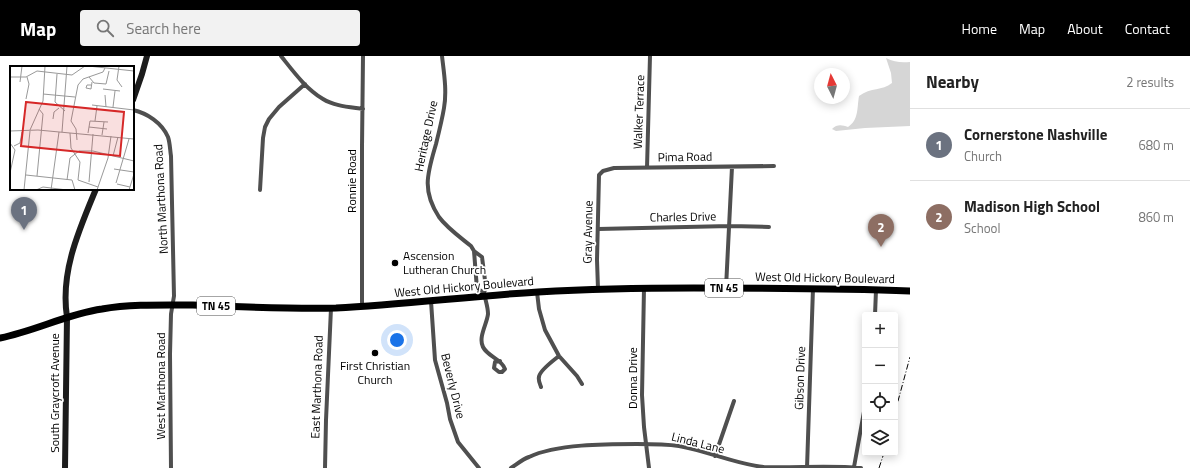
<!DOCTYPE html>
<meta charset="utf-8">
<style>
body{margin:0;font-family:"Titillium Web",sans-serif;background:#f2f2f2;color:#222}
.controls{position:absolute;right:12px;bottom:12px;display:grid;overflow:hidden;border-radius:4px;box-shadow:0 2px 10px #0003}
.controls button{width:36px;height:36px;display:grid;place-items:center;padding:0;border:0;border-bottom:1px solid #e0e0e0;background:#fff;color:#222;font:20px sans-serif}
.compass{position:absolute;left:814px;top:12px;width:36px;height:36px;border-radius:50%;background:#fff;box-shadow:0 2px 10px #0003;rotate:354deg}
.you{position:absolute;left:397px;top:284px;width:14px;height:14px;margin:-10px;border:3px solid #fff;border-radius:50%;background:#1a73e8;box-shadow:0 0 0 6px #1a73e833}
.badge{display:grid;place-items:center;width:26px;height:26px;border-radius:50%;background:#000;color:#fff;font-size:13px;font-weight:700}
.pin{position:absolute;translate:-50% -33px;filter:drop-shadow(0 1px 2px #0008)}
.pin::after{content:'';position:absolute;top:21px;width:14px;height:12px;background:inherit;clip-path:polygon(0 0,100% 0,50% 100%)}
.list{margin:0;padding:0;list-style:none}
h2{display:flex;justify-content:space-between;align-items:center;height:52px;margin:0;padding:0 16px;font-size:17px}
h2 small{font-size:13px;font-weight:400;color:#767676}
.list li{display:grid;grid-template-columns:26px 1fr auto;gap:12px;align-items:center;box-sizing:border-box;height:72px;padding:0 16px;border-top:1px solid #e0e0e0}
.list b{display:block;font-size:15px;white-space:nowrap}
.list p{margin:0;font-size:13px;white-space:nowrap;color:#767676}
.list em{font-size:13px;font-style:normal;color:#767676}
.icon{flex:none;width:22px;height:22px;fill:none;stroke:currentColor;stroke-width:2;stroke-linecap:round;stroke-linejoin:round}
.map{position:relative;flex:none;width:910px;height:412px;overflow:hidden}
header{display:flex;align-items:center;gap:24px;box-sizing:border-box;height:56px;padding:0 20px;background:#000;color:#fff}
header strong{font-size:19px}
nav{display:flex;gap:22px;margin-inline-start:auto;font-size:14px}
.search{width:280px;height:36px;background:#f2f2f2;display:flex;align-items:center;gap:10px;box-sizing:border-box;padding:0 14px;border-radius:4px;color:#767676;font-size:15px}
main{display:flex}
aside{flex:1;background:#fff}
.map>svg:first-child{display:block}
</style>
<header>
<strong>Map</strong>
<div class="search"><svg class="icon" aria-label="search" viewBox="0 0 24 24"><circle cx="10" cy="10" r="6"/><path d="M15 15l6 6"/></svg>Search here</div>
<nav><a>Home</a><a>Map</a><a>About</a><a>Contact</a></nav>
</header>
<main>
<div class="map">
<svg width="910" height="412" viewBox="0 0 910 412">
<rect width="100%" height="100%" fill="#fff"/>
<!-- green -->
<path fill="#d6d6d6" d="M 886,2 C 894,6 901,7 910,6 L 910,70 L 865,72 L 836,75 L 832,73 C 837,68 842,69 848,71 C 859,64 857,51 859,40 C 871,31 882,35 892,27 L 891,17 Z"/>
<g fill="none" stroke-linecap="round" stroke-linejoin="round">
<!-- street -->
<path stroke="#4f4f4f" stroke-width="4" d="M 281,0 C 293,15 306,33 323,43 C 334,50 350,51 363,53
M 442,0 C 444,17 447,35 444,52 C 442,64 439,76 436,88 C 428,116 421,134 439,161 C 447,172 460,181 471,190 L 474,195 L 482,201 L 486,232 L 484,236 C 485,244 488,250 488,258 C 487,268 478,281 483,291 C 488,301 502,303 505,313 L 502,316 L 499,316 L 494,312 L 495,306 L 500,305
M 133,54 C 147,57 162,67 168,81 C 170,87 170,94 171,100 L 174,240 L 171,258 L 170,298 L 171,412
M 647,112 L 650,0
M 260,134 L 263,82 L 265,71 L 269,63 L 279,51 L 305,28
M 598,173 L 730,170 L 769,171
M 474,195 L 477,233 L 484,236
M 644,232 L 642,339 L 644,371 L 649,412
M 726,232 L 732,111
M 598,233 L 597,204 L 599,119 L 603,115 L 614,112 L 774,110
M 537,236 L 539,253 L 545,274 L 559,300 L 577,320 L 582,328
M 431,245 L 435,304 L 447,347 L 450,363 L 458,386 L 479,412
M 362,250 L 362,91 L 363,0
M 875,259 L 876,234
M 541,331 C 540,328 538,324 539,321 C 539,315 554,304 559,300
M 715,400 L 734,345
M 854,411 L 865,350
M 325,412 L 326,364 L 331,252
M 511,412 C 517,408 523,403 529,401 C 556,388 606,388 637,388 C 651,388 665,388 679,390 C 708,395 735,408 764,411 C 796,412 829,409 861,412
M 807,412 L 813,232"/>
<!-- secondary -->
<path stroke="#1c1c1c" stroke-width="6" d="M 133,44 L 142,18 L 147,0
M 65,412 L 67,261 C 60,216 79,174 96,133"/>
<!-- primary -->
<path stroke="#000" stroke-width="7" d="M 0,282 C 35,275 67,258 102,253 C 131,248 163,249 193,249 C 241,251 289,253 336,252 C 403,249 470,240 538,236 C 590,233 642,232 694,232 C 766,232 838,232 910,235"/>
<!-- rail -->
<path stroke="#000" stroke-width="1" stroke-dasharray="6 2 1 2" stroke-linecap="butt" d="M 895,356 L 910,301
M 879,412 L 884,397"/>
</g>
<!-- markers -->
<g fill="#000" stroke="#fff" stroke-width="1.5">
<circle cx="395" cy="207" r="4"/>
<circle cx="375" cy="297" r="4"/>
</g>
<g text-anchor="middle" stroke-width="3.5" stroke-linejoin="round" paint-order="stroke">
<!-- shield labels -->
<g fill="#fff" stroke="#4c4c4c" stroke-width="1">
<rect x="705" y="223" width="38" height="18" rx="3"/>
<rect x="197" y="241" width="38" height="18" rx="3"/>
</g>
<g font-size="11" font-weight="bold" fill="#000">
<text x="724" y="236">TN 45</text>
<text x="216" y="254">TN 45</text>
</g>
<!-- street labels -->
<g font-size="12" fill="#000" stroke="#fff">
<text transform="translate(639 56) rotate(-88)" y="4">Walker Terrace</text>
<text transform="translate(426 80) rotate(-78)" y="4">Heritage Drive</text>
<text transform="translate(685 101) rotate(-1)" y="4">Pima Road</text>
<text transform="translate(352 125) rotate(-90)" y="4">Ronnie Road</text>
<text transform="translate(161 143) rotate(-93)" y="4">North Marthona Road</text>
<text transform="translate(683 161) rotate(-1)" y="4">Charles Drive</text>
<text transform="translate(588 176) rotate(-89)" y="4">Gray Avenue</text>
<text transform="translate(825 222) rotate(1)" y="4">West Old Hickory Boulevard</text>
<text transform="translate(464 231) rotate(-5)" y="4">West Old Hickory Boulevard</text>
<text transform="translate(633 322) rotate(-90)" y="4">Donna Drive</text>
<text transform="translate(800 322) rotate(-88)" y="4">Gibson Drive</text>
<text transform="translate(161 330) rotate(-90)" y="4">West Marthona Road</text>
<text transform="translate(453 330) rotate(76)" y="4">Beverly Drive</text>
<text transform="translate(317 331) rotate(-88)" y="4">East Marthona Road</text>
<text transform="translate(55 337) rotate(-90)" y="4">South Graycroft Avenue</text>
<text transform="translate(698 387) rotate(14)" y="4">Linda Lane</text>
</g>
<!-- poi labels -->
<g font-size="12" fill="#000" stroke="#fff" text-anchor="start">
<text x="403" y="204">Ascension<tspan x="403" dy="14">Lutheran Church</tspan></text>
<text x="375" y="314" text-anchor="middle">First Christian<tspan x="375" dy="14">Church</tspan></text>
</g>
</g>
<!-- overview -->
<g transform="translate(10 10)">
<rect width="124" height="124" fill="#fff"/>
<path fill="none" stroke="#999" stroke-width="1" d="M 78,0 L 124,5M 109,0 L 107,14 L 112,21M 47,8 L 45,36 L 55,45M 0,11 L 16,11 L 27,5 L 62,9 L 75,0M 79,11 L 84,17 L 96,18 L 99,5M 10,16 L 12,0M 81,19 L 77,19 L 76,22 L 81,23 L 82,16M 93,23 L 110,25M 33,28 L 65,31M 95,29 L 96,41M 16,33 L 19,18 L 17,11M 82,39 L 124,44M 103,41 L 105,25M 43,53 L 44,46 L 49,42M 85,55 L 87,40M 79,61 L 97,63M 20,64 L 33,35 L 35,0M 0,65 L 28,64 L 124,73M 52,66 L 57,0M 60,67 L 61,82 L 70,96 L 68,114M 78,67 L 80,55 L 98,56M 92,69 L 94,56M 67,74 L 66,63 L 61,55 L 68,19 L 73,13 L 93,6 L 95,2M 0,77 L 5,84 L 0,107M 4,80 L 10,77 L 12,66M 103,90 L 108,71M 104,103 L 124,106M 16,109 L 62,114 L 65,124M 27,110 L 33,48 L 29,43M 57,114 L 60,92 L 69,85 L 83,85 L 124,95M 68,114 L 88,121M 79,116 L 83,68M 106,117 L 119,73M 107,118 L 120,121M 14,124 L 20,65M 26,124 L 33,121 L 57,124M 41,124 L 49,66M 87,124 L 98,92 L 101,70M 119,124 L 124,108"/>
<path fill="#d62828" fill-opacity="0.15" stroke="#d62828" stroke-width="2" d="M 16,36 L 114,46 L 110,90 L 11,80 Z"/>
<rect width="124" height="124" fill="none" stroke="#000" stroke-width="2"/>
</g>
</svg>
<div class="controls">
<button>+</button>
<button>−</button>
<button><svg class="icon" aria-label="locate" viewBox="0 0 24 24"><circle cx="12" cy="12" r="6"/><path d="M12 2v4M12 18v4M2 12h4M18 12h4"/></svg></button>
<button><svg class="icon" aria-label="layers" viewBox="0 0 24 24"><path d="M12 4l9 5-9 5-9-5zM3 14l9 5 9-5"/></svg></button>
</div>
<svg class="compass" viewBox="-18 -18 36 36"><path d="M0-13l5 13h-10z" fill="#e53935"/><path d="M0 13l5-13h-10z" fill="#767676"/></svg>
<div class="you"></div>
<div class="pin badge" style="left:24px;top:174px;background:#6b7280">1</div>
<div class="pin badge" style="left:881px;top:191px;background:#8d6e63">2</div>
</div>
<aside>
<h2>Nearby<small>2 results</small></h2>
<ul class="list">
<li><span class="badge" style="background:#6b7280">1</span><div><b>Cornerstone Nashville</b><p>Church</p></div><em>680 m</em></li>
<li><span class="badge" style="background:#8d6e63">2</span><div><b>Madison High School</b><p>School</p></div><em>860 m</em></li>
</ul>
</aside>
</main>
